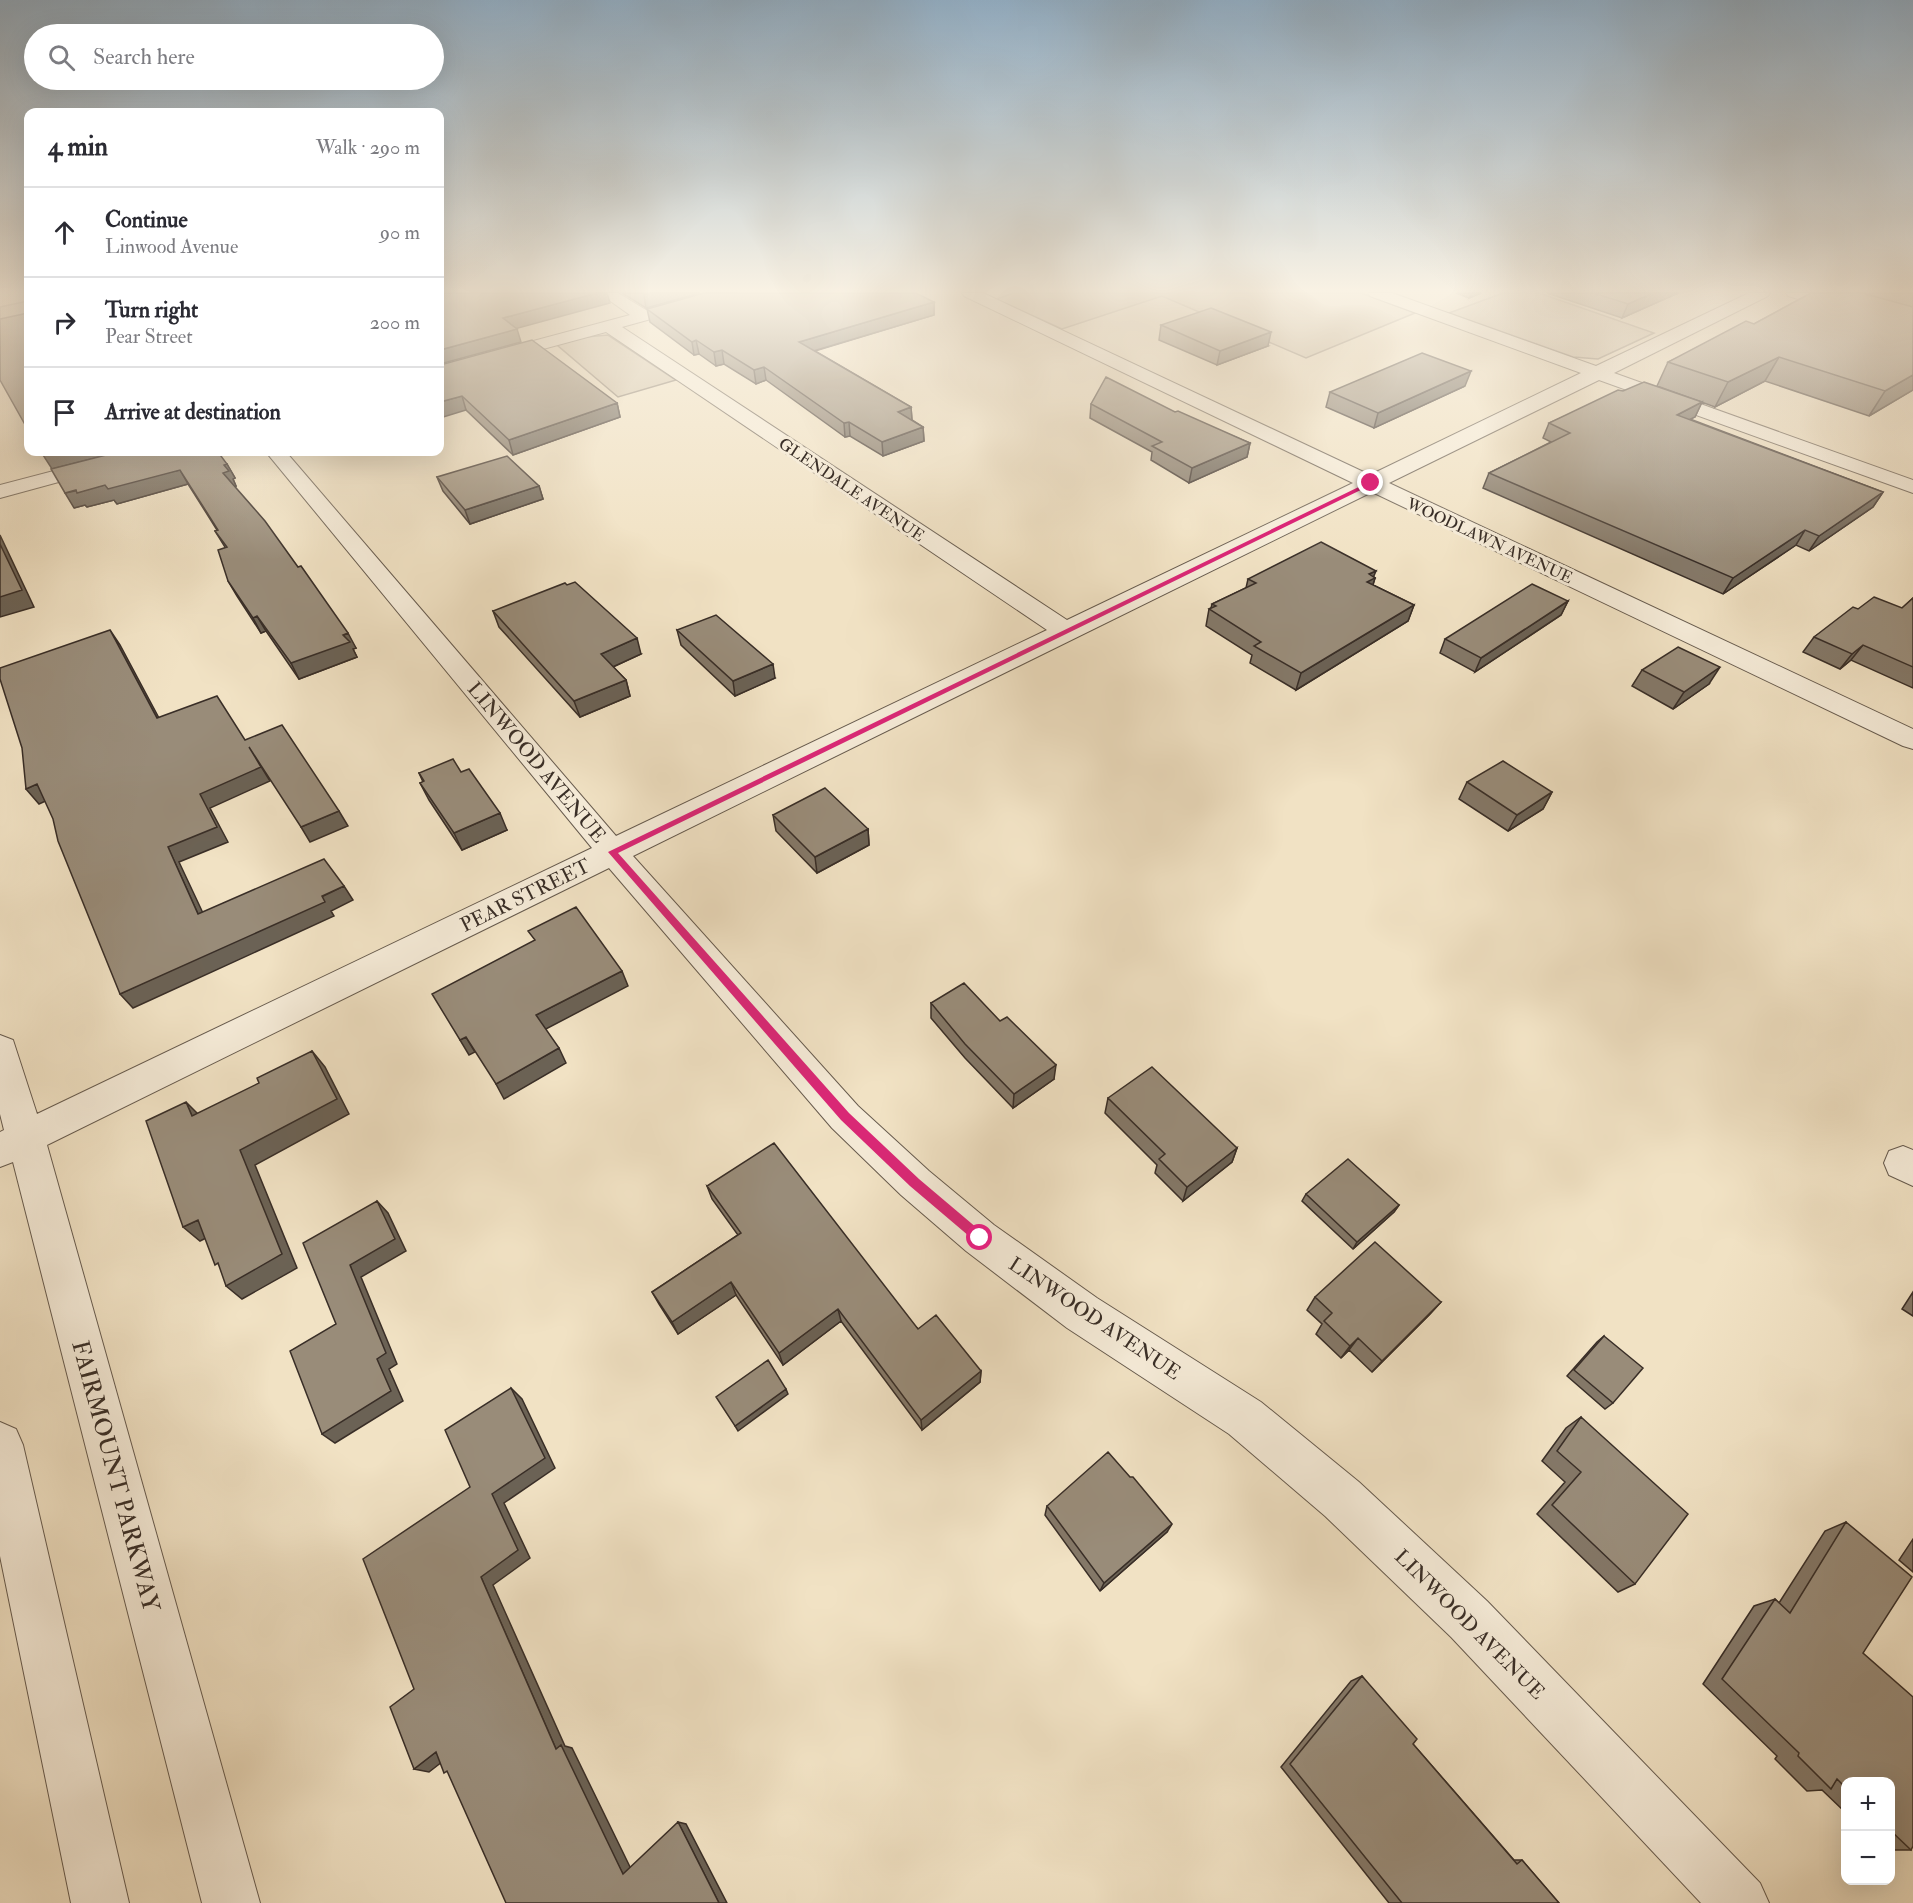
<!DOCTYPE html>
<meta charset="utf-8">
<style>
body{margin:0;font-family:"IM FELL Double Pica",serif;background:#f7f7f7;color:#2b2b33}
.controls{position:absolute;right:18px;bottom:18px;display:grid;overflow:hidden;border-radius:12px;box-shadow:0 6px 24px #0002}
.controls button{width:54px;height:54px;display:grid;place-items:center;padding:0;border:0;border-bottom:2px solid #e1e1e2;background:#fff;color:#2b2b33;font:30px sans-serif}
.stop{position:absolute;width:18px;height:18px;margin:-14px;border:4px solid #db2777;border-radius:50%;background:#fff}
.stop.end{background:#db2777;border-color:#fff;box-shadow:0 2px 6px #0008}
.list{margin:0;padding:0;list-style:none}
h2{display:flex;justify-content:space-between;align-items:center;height:78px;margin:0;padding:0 24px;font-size:26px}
h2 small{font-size:20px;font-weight:400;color:#7c7c81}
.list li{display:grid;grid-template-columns:39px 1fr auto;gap:18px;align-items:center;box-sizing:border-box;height:90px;padding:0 24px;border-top:2px solid #e1e1e2}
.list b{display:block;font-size:22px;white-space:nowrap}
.list p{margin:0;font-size:20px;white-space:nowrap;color:#7c7c81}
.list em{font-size:20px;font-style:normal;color:#7c7c81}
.icon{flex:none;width:33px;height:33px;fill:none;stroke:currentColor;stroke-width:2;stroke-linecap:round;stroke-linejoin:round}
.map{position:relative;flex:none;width:1913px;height:1903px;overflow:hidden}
.search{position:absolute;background:#fff;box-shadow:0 6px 24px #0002;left:24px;top:24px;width:420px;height:66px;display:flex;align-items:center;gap:15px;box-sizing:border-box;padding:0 21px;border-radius:33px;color:#7c7c81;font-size:22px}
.panel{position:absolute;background:#fff;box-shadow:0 6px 24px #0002;left:24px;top:108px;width:420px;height:348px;border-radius:12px}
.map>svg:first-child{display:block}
</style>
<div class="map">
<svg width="1913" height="1903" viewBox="0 0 1913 1903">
<rect width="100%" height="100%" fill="#f1e2c4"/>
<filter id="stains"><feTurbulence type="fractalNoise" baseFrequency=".00333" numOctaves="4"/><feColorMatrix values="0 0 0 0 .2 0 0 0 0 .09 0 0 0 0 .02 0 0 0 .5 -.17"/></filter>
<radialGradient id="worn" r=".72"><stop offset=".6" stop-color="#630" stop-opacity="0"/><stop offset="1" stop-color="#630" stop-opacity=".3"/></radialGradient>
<!-- green -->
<path fill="#d2c3a9" stroke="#867868" stroke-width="1.5" d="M 1014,293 L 1361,293 L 1415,313 L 1306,358 L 1162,296 L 1062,329 L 996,299 Z
M 1503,293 L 1539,293 L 1654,333 L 1598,359 L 1573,357 L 1449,313 Z
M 28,301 L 28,317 L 0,322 L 0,307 Z
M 608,335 L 676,380 L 618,397 L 557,345 L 586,337 Z"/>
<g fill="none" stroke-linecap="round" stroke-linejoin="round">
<defs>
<path id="minor" d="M 599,293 L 618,293 L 646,310 L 709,293 L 736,293 L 734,296 L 622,327 L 1067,620 L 1353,483 L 964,296 L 962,293 L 983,293 L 1370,475 L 1581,373 L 1370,296 L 1368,293 L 1392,293 L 1596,366 L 1749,293 L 1770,293 L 1768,296 L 1614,373 L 1913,480 L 1913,493 L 1599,380 L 1389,483 L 1913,729 L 1913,749 L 1903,746 L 1372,492 L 633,856 L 858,1106 L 929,1171 L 994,1225 L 1097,1298 L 1261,1402 L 1359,1482 L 1487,1601 L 1760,1883 L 1769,1903 L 1701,1903 L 1451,1637 L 1325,1516 L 1229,1434 L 1067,1328 L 966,1251 L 901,1195 L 832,1128 L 609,868 L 47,1145 L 260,1903 L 202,1903 L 13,1162 L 0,1167 L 0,1132 L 4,1130 L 0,1114 L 0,1035 L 13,1040 L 37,1114 L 592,848 L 266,452 L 286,452 L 616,836 L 1047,630 L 606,332 L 440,377 L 440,366 L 630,315 Z
M 1786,293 L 1812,293 L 1913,323 L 1913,333 L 1788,296 Z
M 126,452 L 157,452 L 154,456 L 0,498 L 0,485 Z
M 1903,1146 L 1913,1150 L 1913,1186 L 1889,1175 L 1884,1163 L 1889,1151 Z
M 0,1422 L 16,1429 L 23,1445 L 129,1903 L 71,1903 L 0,1556 Z"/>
</defs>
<!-- minor casing -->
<use href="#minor" stroke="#675b4e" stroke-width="2"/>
<!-- minor -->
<use href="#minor" fill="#f6ecd9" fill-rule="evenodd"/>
</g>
<!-- wall -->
<path fill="#847868" stroke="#392e27" stroke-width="1.5" d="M 622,293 L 700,293 L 646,308 Z
M 1456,293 L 1481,293 L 1469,298 Z
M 1547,293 L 1678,293 L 1622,318 Z
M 1811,293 L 1913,293 L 1913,390 L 1869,416 L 1765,381 L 1715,407 L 1657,386 L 1668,362 L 1754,324 Z
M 934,302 L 934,315 L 815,351 L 911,407 L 912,420 L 923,427 L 924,441 L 883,456 L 850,436 L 845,437 L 766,380 L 756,384 L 724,364 L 716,366 L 699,354 L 694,355 L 650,322 L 647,309 Z
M 1161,325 L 1268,346 L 1217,365 L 1159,340 Z
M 440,365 L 617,403 L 620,417 L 513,455 L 466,410 Z
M 1465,386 L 1374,428 L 1326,407 L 1330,392 Z
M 1623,391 L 1702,402 L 1695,417 L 1690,419 L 1883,492 L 1873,507 L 1809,551 L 1796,545 L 1723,594 L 1483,488 L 1489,473 L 1551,442 L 1543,438 L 1549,423 Z
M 1091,404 L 1175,412 L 1250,443 L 1247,457 L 1189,483 L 1151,460 L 1152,452 L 1090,418 Z
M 227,464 L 235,478 L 233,479 L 236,486 L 234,486 L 356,648 L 353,649 L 357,657 L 299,679 L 266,631 L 261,633 L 237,596 L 228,581 L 225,547 L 215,531 L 217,530 L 188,484 L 117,504 L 114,500 L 87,507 L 85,505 L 74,508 Z
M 437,477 L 539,486 L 543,499 L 470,524 L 443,491 Z
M 1374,577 L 1375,578 L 1373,585 L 1414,605 L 1408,621 L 1296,690 L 1250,663 L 1252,655 L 1206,626 L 1209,609 L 1211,608 L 1212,604 L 1246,588 L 1248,579 Z
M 1913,598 L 1913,688 L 1851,660 L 1840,669 L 1803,652 L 1814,637 L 1858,609 L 1902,608 Z
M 1568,601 L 1561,615 L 1475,672 L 1440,653 L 1445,639 Z
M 493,611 L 641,654 L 613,667 L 626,680 L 630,696 L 580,717 L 499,627 Z
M 677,630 L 775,678 L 735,696 L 681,645 Z
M 1642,670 L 1709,684 L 1673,709 L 1632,686 Z
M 461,772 L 507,830 L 462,850 L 429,800 L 420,783 L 423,782 L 419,773 Z
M 1467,782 L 1552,792 L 1543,809 L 1508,831 L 1459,799 Z
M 773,815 L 868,829 L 869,845 L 817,873 L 776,831 Z
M 931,1003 L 1054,1079 L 1013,1108 L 965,1058 L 931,1018 Z
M 1108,1098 L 1237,1148 L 1232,1162 L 1183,1201 L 1155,1173 L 1157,1165 L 1105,1113 Z
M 707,1186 L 981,1371 L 980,1382 L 922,1430 L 841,1321 L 783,1365 L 736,1295 L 678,1334 L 659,1304 L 652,1292 L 738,1235 L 712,1199 Z
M 1306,1194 L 1399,1205 L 1394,1212 L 1353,1249 L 1302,1201 Z
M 1913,1292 L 1913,1316 L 1902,1309 Z
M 1315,1297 L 1441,1302 L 1430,1314 L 1372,1372 L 1349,1350 L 1341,1358 L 1316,1334 L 1322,1324 L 1307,1310 Z
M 1604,1336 L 1613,1403 L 1605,1409 L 1567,1376 L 1597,1342 Z
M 1581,1417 L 1635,1584 L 1618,1592 L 1537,1514 L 1565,1482 L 1542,1461 L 1566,1428 Z
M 1047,1506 L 1167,1532 L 1100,1591 L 1045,1515 Z
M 1846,1522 L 1863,1653 L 1911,1850 L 1890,1850 L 1890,1782 L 1845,1782 L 1845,1812 L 1822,1790 L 1807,1791 L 1775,1759 L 1777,1756 L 1703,1684 L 1754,1606 L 1775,1599 L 1779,1603 L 1825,1531 Z
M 1913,1539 L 1913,1572 L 1899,1560 Z
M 1362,1676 L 1413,1744 L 1514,1860 L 1522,1860 L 1559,1903 L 1389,1903 L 1281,1767 L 1351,1681 Z"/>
<!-- shaded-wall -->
<path fill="#6b6255" stroke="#392e27" stroke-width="1.5" d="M 597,293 L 607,293 L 610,303 L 507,331 L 503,318 Z
M 650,293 L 700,293 L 646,308 L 644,295 Z
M 1471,293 L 1481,293 L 1469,298 Z
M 1653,293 L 1678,293 L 1622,318 L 1628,304 Z
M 934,302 L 934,315 L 800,355 L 799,342 Z
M 517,329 L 521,342 L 440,364 L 440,350 Z
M 1271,332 L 1268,346 L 1217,365 L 1220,351 Z
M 696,340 L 699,354 L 694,355 L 692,342 Z
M 722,350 L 724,364 L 716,366 L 714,352 Z
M 1779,357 L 1765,381 L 1715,407 L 1728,382 Z
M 764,367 L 766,380 L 756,384 L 754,370 Z
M 1471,371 L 1465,386 L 1374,428 L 1378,413 Z
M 1913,375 L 1913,390 L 1869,416 L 1885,391 Z
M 462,396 L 466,410 L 440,418 L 440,402 Z
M 1702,402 L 1695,417 L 1670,429 L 1677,415 Z
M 617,403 L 620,417 L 513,455 L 509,440 Z
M 911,407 L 912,421 L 898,412 Z
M 849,422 L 850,436 L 845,437 L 844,423 Z
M 923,427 L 924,441 L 883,456 L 882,442 Z
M 1250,443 L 1247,457 L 1189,483 L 1192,468 Z
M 55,452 L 119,452 L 52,469 L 43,455 Z
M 343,452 L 359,452 L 345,455 Z
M 227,464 L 235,478 L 233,479 L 236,486 L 230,488 L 223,473 L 224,465 Z
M 180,470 L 188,484 L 117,504 L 114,500 L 87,507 L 85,505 L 74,508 L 65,493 Z
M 539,486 L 543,499 L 470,524 L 465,510 Z
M 1883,492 L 1873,507 L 1809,551 L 1819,536 Z
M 1805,530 L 1796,545 L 1723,594 L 1733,578 Z
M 0,535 L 34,607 L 0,617 Z
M 1376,571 L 1373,578 L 1375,578 L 1370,594 L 1362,598 L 1369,574 Z
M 1568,601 L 1561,615 L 1475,672 L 1481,658 Z
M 1414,605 L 1408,621 L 1296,690 L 1301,673 Z
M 257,616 L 266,631 L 261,633 L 253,618 Z
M 110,630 L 120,645 L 167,733 L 157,718 Z
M 348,633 L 356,648 L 353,649 L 357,657 L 299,679 L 291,663 Z
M 637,638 L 641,654 L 606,670 L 601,654 Z
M 1863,645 L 1851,660 L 1840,669 L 1852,654 Z
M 773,664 L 775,678 L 735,696 L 733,681 Z
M 1720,667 L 1709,684 L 1673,709 L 1684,692 Z
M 626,680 L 630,696 L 580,717 L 574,701 Z
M 249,747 L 270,781 L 210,808 L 228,842 L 179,862 L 210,928 L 198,914 L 168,847 L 200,794 Z
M 37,784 L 50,799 L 39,804 L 26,789 Z
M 1552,792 L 1543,809 L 1508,831 L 1517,815 Z
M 339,811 L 348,826 L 310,842 L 301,827 Z
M 500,813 L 507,830 L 462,850 L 454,833 Z
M 868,829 L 869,845 L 817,873 L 815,857 Z
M 344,886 L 353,900 L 331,911 L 334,916 L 133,1008 L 120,994 Z
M 622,971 L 628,986 L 544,1030 L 536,1015 Z
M 466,1037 L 475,1052 L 469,1055 L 460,1040 Z
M 559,1048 L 566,1063 L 504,1099 L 496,1084 Z
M 312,1051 L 325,1067 L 349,1114 L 255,1165 L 297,1268 L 242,1299 L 226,1286 L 240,1150 Z
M 1056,1065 L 1054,1079 L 1013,1108 L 1014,1094 Z
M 186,1102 L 201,1117 L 192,1116 Z
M 1237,1148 L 1232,1162 L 1183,1201 L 1187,1187 Z
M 377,1201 L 388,1213 L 406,1251 L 361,1277 L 397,1364 L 389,1369 L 403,1401 L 335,1443 L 322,1434 L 377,1359 L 350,1265 Z
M 1399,1205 L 1394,1212 L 1353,1249 L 1357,1242 Z
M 198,1220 L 214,1234 L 200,1241 L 183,1227 Z
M 731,1282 L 736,1295 L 678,1334 L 672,1322 Z
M 1441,1302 L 1430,1314 L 1372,1372 L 1382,1361 Z
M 838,1309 L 841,1321 L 783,1365 L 779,1353 Z
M 1358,1338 L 1349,1350 L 1341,1358 L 1350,1346 Z
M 981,1371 L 980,1382 L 922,1430 L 921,1420 Z
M 511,1388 L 522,1399 L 555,1468 L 504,1503 L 530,1558 L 493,1585 L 565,1746 L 572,1748 L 633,1873 L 623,1874 L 556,1749 L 481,1577 L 492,1494 Z
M 786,1389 L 788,1394 L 738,1431 L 735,1426 Z
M 1172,1524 L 1167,1532 L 1100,1591 L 1104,1583 Z
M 436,1752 L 451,1755 L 429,1772 L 414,1769 Z
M 678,1822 L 686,1824 L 727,1903 L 719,1903 Z"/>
<!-- building -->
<path fill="#998c79" stroke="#392e27" stroke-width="1.5" d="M 440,293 L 597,293 L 503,318 L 517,329 L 440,350 Z
M 704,293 L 916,293 L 934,302 L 799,342 L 911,407 L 898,412 L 923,427 L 882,442 L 849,422 L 844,423 L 764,367 L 754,370 L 722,350 L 714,352 L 696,340 L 692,342 L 647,309 Z
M 1593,293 L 1653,293 L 1628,304 Z
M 1811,293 L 1862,293 L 1913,307 L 1913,375 L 1885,391 L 1779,357 L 1728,382 L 1668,362 L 1746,321 L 1754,324 Z
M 1211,308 L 1271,332 L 1220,351 L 1161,325 Z
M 28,313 L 28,430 L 0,380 L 0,319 Z
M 532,340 L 617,403 L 509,440 L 462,396 L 440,402 L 440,365 Z
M 1422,353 L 1471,371 L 1378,413 L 1330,392 Z
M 1106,377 L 1175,412 L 1178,411 L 1250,443 L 1192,468 L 1152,446 L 1162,442 L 1091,404 Z
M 1644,382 L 1702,402 L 1677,415 L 1883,492 L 1819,536 L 1805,530 L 1733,578 L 1489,473 L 1570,433 L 1549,423 L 1618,390 L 1623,391 Z
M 41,452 L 55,452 L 43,455 Z
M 118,452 L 218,452 L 227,464 L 224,465 L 229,471 L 223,473 L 265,521 L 298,567 L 301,566 L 348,633 L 343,635 L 350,642 L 291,663 L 257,616 L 253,618 L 228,581 L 218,550 L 227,547 L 215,531 L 218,530 L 180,470 L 108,489 L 105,485 L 77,493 L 76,490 L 65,493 L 51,469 Z
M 507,456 L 539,486 L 465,510 L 437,477 Z
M 1321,542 L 1376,571 L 1369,574 L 1375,578 L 1367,582 L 1414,605 L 1301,673 L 1254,646 L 1261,642 L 1209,609 L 1216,606 L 1212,604 L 1256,583 L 1248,579 Z
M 0,544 L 22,590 L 0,597 Z
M 575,582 L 637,638 L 601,654 L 626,680 L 574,701 L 493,611 L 565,583 L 567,585 Z
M 1532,584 L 1568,601 L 1481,658 L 1445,639 Z
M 1874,597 L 1902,608 L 1913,598 L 1913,667 L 1863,645 L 1852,654 L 1814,637 L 1853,607 L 1858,609 Z
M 716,615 L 773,664 L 733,681 L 677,630 Z
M 110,630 L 157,718 L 217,696 L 245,740 L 282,725 L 339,811 L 301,827 L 249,747 L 261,767 L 200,794 L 217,827 L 168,847 L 198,914 L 324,859 L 344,886 L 322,896 L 325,902 L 120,994 L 58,841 L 53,819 L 37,784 L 26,789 L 22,748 L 0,679 L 0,668 Z
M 1678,647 L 1720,667 L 1684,692 L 1642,670 Z
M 453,759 L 461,772 L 469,769 L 500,813 L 454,833 L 420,783 L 424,781 L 419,773 Z
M 1503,761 L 1552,792 L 1517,815 L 1467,782 Z
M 825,788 L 868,829 L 815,857 L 773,815 Z
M 576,907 L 622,971 L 536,1015 L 559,1048 L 496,1084 L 466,1037 L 460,1040 L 432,994 L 535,940 L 528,931 Z
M 964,983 L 1000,1021 L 1007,1017 L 1056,1065 L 1014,1094 L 965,1044 L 931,1003 Z
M 312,1051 L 337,1099 L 240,1150 L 282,1254 L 226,1286 L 218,1263 L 215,1265 L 198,1220 L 183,1227 L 146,1121 L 186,1102 L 192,1116 L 259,1083 L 257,1078 Z
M 1152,1067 L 1237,1148 L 1187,1187 L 1159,1159 L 1165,1154 L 1108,1098 Z
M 774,1143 L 918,1329 L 936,1315 L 981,1371 L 921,1420 L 838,1309 L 779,1353 L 731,1282 L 672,1322 L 652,1292 L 741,1233 L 707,1186 Z
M 1348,1159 L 1399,1205 L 1357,1242 L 1306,1194 Z
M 377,1201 L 395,1239 L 350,1265 L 386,1353 L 377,1359 L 391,1391 L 322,1434 L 290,1351 L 336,1324 L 303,1243 Z
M 1375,1242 L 1441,1302 L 1382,1361 L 1358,1338 L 1350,1346 L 1324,1321 L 1332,1313 L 1315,1297 Z
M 1604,1336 L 1643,1368 L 1613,1403 L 1574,1370 Z
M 768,1360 L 786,1389 L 735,1426 L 716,1397 Z
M 511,1388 L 545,1458 L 492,1494 L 518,1550 L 481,1577 L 556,1749 L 561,1745 L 623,1874 L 678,1822 L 719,1903 L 506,1903 L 447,1771 L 444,1773 L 436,1752 L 414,1769 L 390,1707 L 414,1689 L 363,1559 L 470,1487 L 445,1430 Z
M 1581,1417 L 1688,1514 L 1635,1584 L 1552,1505 L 1581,1472 L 1557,1451 Z
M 1108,1452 L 1130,1477 L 1133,1477 L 1172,1524 L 1104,1583 L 1047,1506 Z
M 1846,1522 L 1912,1577 L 1863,1653 L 1913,1697 L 1913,1846 L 1911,1850 L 1890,1830 L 1890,1782 L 1845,1782 L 1845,1787 L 1837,1779 L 1831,1789 L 1798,1756 L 1799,1753 L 1722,1679 L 1775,1599 L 1790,1613 Z
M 1362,1676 L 1417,1739 L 1413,1744 L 1517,1864 L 1522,1860 L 1559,1903 L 1402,1903 L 1290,1764 Z"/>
<!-- sky -->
<linearGradient id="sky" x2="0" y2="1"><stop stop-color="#92aec4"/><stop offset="0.52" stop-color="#f9f2e4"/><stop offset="1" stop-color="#f9f2e4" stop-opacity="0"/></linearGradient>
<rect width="1913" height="559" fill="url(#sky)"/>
<!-- route -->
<path fill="#db2777" d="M 1371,481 L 1373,484 L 618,853 L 849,1113 L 919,1179 L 984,1234 L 984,1242 L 976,1242 L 910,1186 L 841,1120 L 608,852 Z"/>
<g text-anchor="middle" stroke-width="6" stroke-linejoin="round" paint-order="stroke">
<!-- far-street labels -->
<g font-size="16" fill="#392e27" stroke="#f6ecd9">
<text transform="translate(852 489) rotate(34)" y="6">GLENDALE AVENUE</text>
<text transform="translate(1490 540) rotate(25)" y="6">WOODLAWN AVENUE</text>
</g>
<!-- street labels -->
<g font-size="20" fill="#392e27" stroke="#f6ecd9">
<text transform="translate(537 762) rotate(50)" y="7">LINWOOD AVENUE</text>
<text transform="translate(525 895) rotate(-26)" y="7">PEAR STREET</text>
<text transform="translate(1095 1318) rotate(34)" y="7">LINWOOD AVENUE</text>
<text transform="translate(1470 1624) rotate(45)" y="7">LINWOOD AVENUE</text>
</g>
<!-- near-street labels -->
<g font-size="24" fill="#392e27" stroke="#f6ecd9">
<text transform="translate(116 1476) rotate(75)" y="8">FAIRMOUNT PARKWAY</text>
</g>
</g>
<rect width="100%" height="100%" filter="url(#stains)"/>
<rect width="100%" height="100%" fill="url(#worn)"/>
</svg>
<div class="controls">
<button>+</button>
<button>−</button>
</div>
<div class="stop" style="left:980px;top:1238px"></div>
<div class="stop end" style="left:1371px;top:483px"></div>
<div class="search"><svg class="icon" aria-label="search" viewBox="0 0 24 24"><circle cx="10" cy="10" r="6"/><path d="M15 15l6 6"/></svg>Search here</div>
<section class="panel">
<h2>4 min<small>Walk · 290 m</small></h2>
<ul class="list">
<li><svg class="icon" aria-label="ahead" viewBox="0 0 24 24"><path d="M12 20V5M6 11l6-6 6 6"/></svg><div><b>Continue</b><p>Linwood Avenue</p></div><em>90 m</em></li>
<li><svg class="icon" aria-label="right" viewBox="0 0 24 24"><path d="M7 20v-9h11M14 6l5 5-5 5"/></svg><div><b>Turn right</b><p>Pear Street</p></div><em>200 m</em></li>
<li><svg class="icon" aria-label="arrive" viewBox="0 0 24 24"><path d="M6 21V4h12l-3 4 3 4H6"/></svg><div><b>Arrive at destination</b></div></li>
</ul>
</section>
</div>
